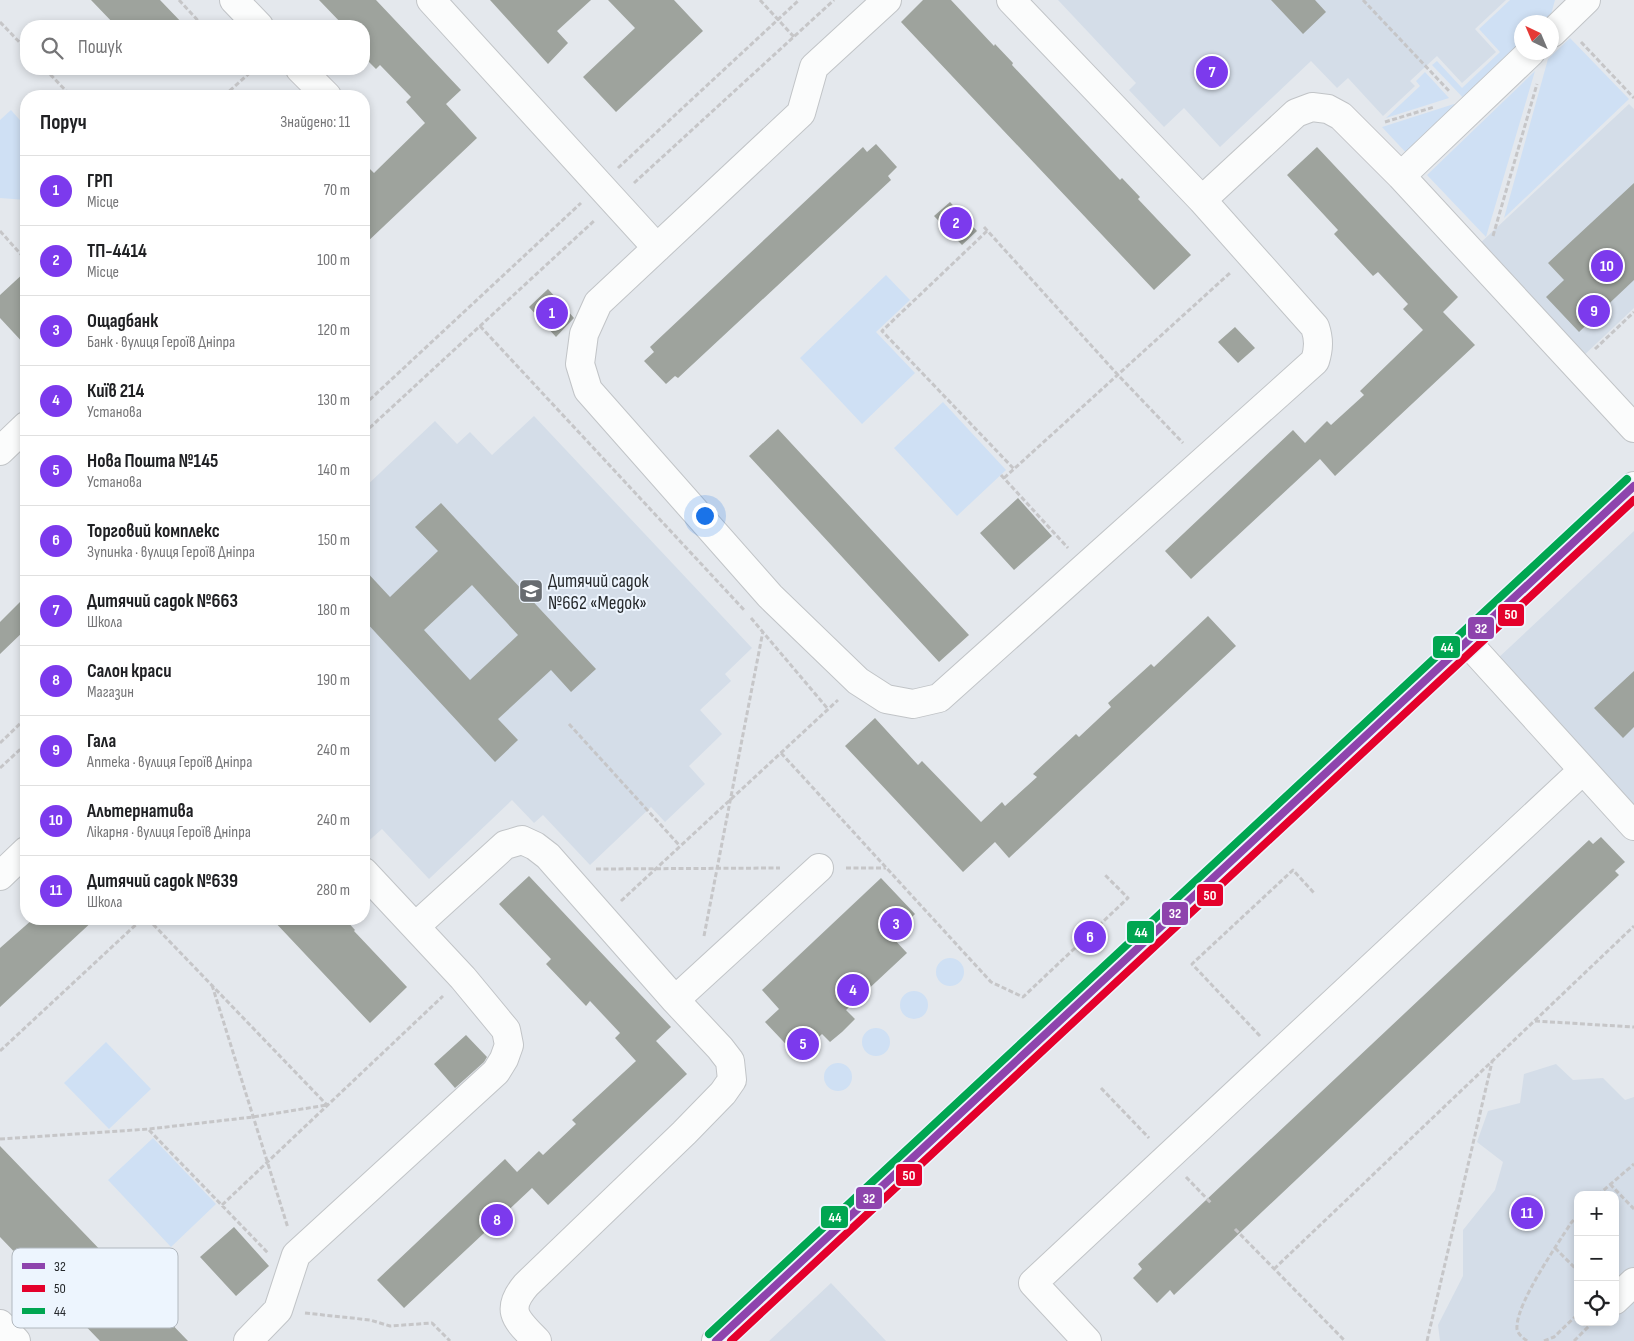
<!DOCTYPE html>
<html lang="uk">
<meta charset="utf-8">
<style>
body{margin:0;font-family:"Sofia Sans Condensed",sans-serif;background:#f6f6f6;color:#202124}
.controls{position:absolute;right:15px;bottom:15px;display:grid;overflow:hidden;border-radius:10px;box-shadow:0 2px 8px #0003}
.controls button{width:45px;height:45px;display:grid;place-items:center;padding:0;border:0;border-bottom:1px solid #e0e0e0;background:#fff;color:#202124;font:25px sans-serif}
.compass{position:absolute;left:1514px;top:15px;width:45px;height:45px;border-radius:50%;background:#fff;box-shadow:0 2px 8px #0003;rotate:316deg}
.you{position:absolute;left:704px;top:515px;width:18px;height:18px;margin:-12px;border:4px solid #fff;border-radius:50%;background:#1a73e8;box-shadow:0 0 0 8px #1a73e833}
.badge{display:grid;place-items:center;width:32px;height:32px;border-radius:50%;background:#7c3aed;color:#fff;font-size:16px;font-weight:700}
.pin{position:absolute;translate:-50% -50%;border:2px solid #fff;box-shadow:0 1px 5px #0006}
.list{margin:0;padding:0;list-style:none}
h2{display:flex;justify-content:space-between;align-items:center;height:65px;margin:0;padding:0 20px;font-size:21px}
h2 small{font-size:16px;font-weight:400;color:#757577}
.list li{display:grid;grid-template-columns:32px 1fr auto;gap:15px;align-items:center;box-sizing:border-box;height:70px;padding:0 20px;border-top:1px solid #e0e0e0}
.list b{display:block;font-size:19px;white-space:nowrap}
.list p{margin:0;font-size:16px;white-space:nowrap;color:#757577}
.list em{font-size:16px;font-style:normal;color:#757577}
.icon{flex:none;width:28px;height:28px;fill:none;stroke:currentColor;stroke-width:2;stroke-linecap:round;stroke-linejoin:round}
.map{position:relative;flex:none;width:1634px;height:1341px;overflow:hidden}
.search{position:absolute;background:#fff;box-shadow:0 2px 8px #0003;left:20px;top:20px;width:350px;height:55px;display:flex;align-items:center;gap:12px;box-sizing:border-box;padding:0 18px;border-radius:20px;color:#757577;font-size:19px}
.panel{position:absolute;background:#fff;box-shadow:0 2px 8px #0003;left:20px;top:90px;width:350px;height:835px;border-radius:20px}
.map>svg:first-child{display:block}
</style>
<div class="map">
<svg width="1634" height="1341" viewBox="0 0 1634 1341">
<rect width="100%" height="100%" fill="#e4e8ed"/>
<!-- built -->
<path fill="#d4dde8" fill-rule="evenodd" d="M 1058,0 L 1506,0 L 1475,29 L 1496,52 L 1462,83 L 1437,56 L 1410,81 L 1415,86 L 1383,116 L 1348,78 L 1337,88 L 1311,61 L 1220,147 L 1184,108 L 1164,127 L 1129,90 L 1136,83 Z
M 1629,104 L 1634,109 L 1634,308 L 1581,358 L 1477,246 Z
M 534,416 L 752,648 L 725,674 L 731,681 L 700,710 L 722,734 L 689,766 L 705,784 L 665,822 L 651,807 L 590,865 L 543,815 L 534,823 L 512,800 L 429,879 L 382,829 L 364,845 L 364,488 L 435,421 L 457,444 L 470,432 L 492,455 Z
M 1634,531 L 1634,810 L 1496,660 Z
M 1556,1064 L 1573,1080 L 1603,1078 L 1625,1100 L 1634,1097 L 1634,1341 L 1440,1341 L 1438,1325 L 1463,1276 L 1463,1230 L 1495,1190 L 1503,1162 L 1477,1142 L 1488,1111 L 1520,1103 L 1524,1074 ZM 1578,1195 L 1615,1195 L 1615,1322 L 1578,1322 Z
M 831,1283 L 886,1341 L 769,1341 Z"/>
<!-- green -->
<path fill="#cfe0f4" d="M 1510,0 L 1555,0 L 1549,22 L 1522,22 L 1522,52 L 1469,104 L 1432,65 L 1437,61 L 1462,88 L 1500,52 L 1479,29 Z
M 1570,38 L 1629,99 L 1504,218 L 1548,59 Z
M 1535,71 L 1486,237 L 1427,175 Z
M 1425,72 L 1449,98 L 1386,118 L 1420,86 L 1416,81 Z
M 1454,104 L 1461,111 L 1411,158 L 1382,127 Z
M 11,110 L 26,127 L 26,200 L 0,198 L 0,120 Z
M 886,275 L 910,300 L 876,332 L 915,373 L 862,424 L 800,358 Z
M 943,402 L 1006,470 L 957,516 L 894,448 Z
M936 972a14 14 0 1 1 28 0a14 14 0 1 1-28 0Z
M900 1005a14 14 0 1 1 28 0a14 14 0 1 1-28 0Z
M862 1042a14 14 0 1 1 28 0a14 14 0 1 1-28 0Z
M 106,1042 L 151,1089 L 109,1129 L 64,1083 Z
M824 1077a14 14 0 1 1 28 0a14 14 0 1 1-28 0Z
M 153,1138 L 216,1204 L 171,1247 L 108,1180 Z"/>
<!-- building -->
<path fill="#9ea39d" fill-rule="evenodd" d="M 91,0 L 160,0 L 185,26 L 116,26 Z
M 319,0 L 376,0 L 461,90 L 446,104 L 477,138 L 364,245 L 364,163 L 374,173 L 425,123 L 406,102 L 411,97 L 380,65 L 376,69 L 364,57 L 364,26 L 344,26 Z
M 490,0 L 591,0 L 557,31 L 568,43 L 548,64 Z
M 608,0 L 674,0 L 703,31 L 616,112 L 583,77 L 635,28 Z
M 923,0 L 951,0 L 994,46 L 995,44 L 1013,63 L 1012,65 L 1120,180 L 1122,178 L 1140,197 L 1138,199 L 1191,255 L 1154,290 L 901,22 Z
M 1271,0 L 1315,0 L 1326,12 L 1303,34 Z
M 876,144 L 897,167 L 888,176 L 891,180 L 678,378 L 675,376 L 666,384 L 644,361 L 654,352 L 650,347 L 863,147 L 867,152 Z
M 1317,147 L 1458,297 L 1443,312 L 1475,345 L 1335,476 L 1320,459 L 1191,579 L 1165,551 L 1293,430 L 1305,443 L 1327,421 L 1331,425 L 1364,395 L 1360,391 L 1423,330 L 1403,309 L 1408,304 L 1378,272 L 1373,276 L 1334,234 L 1338,230 L 1287,175 Z
M 1634,183 L 1634,280 L 1579,332 L 1546,297 L 1564,280 L 1548,263 Z
M 950,202 L 977,231 L 962,245 L 934,216 Z
M 26,271 L 26,346 L 0,318 L 0,295 Z
M 548,289 L 574,318 L 556,337 L 529,307 Z
M 1235,327 L 1255,348 L 1238,363 L 1218,342 Z
M 778,429 L 969,635 L 939,662 L 749,456 Z
M 1018,498 L 1052,536 L 1014,570 L 980,533 Z
M 441,503 L 596,669 L 571,692 L 551,670 L 498,719 L 518,740 L 495,762 L 364,620 L 364,569 L 390,597 L 438,551 L 415,527 ZM 472,585 L 518,635 L 470,680 L 424,630 Z
M 26,596 L 26,629 L 0,654 L 0,622 Z
M 1208,616 L 1236,646 L 1009,858 L 995,842 L 963,872 L 845,746 L 875,718 L 918,765 L 922,761 L 981,822 L 1002,802 L 1005,806 L 1037,777 L 1033,774 L 1076,734 L 1079,737 L 1111,707 L 1108,703 L 1151,664 L 1154,667 Z
M 1634,671 L 1634,727 L 1623,738 L 1594,708 Z
M 1601,837 L 1625,862 L 1615,871 L 1619,875 L 1174,1295 L 1170,1290 L 1157,1303 L 1133,1278 L 1142,1269 L 1138,1264 L 1589,840 L 1593,844 Z
M 529,876 L 671,1027 L 656,1041 L 687,1074 L 548,1205 L 532,1188 L 404,1308 L 377,1280 L 505,1159 L 517,1172 L 539,1151 L 543,1155 L 576,1124 L 572,1120 L 636,1061 L 615,1038 L 620,1033 L 590,1001 L 586,1006 L 546,964 L 551,959 L 499,904 Z
M 881,878 L 915,914 L 892,937 L 907,953 L 846,1010 L 855,1019 L 842,1032 L 830,1042 L 822,1034 L 798,1057 L 765,1022 L 779,1009 L 762,990 Z
M 33,919 L 95,919 L 0,1007 L 0,948 Z
M 272,919 L 345,919 L 355,930 L 354,931 L 407,987 L 370,1023 Z
M 466,1035 L 487,1057 L 484,1062 L 455,1088 L 434,1064 Z
M 0,1146 L 188,1341 L 100,1341 L 0,1237 Z
M 234,1227 L 269,1266 L 236,1296 L 200,1257 Z"/>
<g fill="none" stroke-linecap="round" stroke-linejoin="round">
<defs>
<path id="minor" d="M 234,0 L 259,26
M 431,0 L 657,248
M 887,0 L 814,67 L 801,113 L 598,303 L 584,334 L 580,364 L 588,390 L 770,596 L 858,681 L 886,699 L 913,704 L 939,698 L 1315,361 C 1319,348 1319,339 1315,327 L 1202,200
M 1011,0 L 1202,200 L 1296,113 L 1312,107 L 1328,109 L 1341,116 L 1401,176 L 1634,428
M 1552,33 L 1586,0
M 300,69 L 327,96
M 1401,176 L 1531,52
M 0,451 L 26,426
M 1467,642 L 1634,826
M 0,876 L 26,851
M 416,926 L 505,845 L 522,840 L 535,846 L 548,856 L 675,1000 L 720,1048 L 730,1061 L 732,1080 L 723,1093 L 684,1133 L 526,1285 C 504,1311 517,1320 537,1341
M 675,1000 L 819,868
M 1615,1300 L 1634,1282
M 0,1324 L 16,1341
M 248,1341 L 278,1310 L 296,1255 L 496,1072 L 504,1059 L 509,1045 L 506,1030 L 463,978 L 364,872
M 1087,1341 L 1033,1283 L 1582,771"/>
<path id="major" d="M 716,1341 L 1634,486"/>
</defs>
<!-- minor casing -->
<use href="#minor" stroke="#c1c4c7" stroke-width="30"/>
<!-- major casing -->
<use href="#major" stroke="#c1c4c7" stroke-width="30"/>
<!-- path -->
<path stroke="#c6c6c8" stroke-width="3" stroke-dasharray="5 2.5" stroke-linecap="butt" d="M 179,0 L 203,26
M 760,0 L 794,37
M 1363,0 L 1450,92
M 0,22 L 26,49
M 1581,42 L 1634,98
M 45,69 L 71,96
M 243,69 L 248,74
M 224,96 L 254,69
M 1385,122 L 1434,107
M 618,168 L 799,0
M 634,183 L 834,0
M 984,227 L 1118,375 L 1183,443
M 0,231 L 26,260
M 987,231 L 882,331 L 1014,469
M 1493,236 L 1537,84
M 480,326 L 745,611
M 1595,349 L 1634,312
M 364,405 L 581,203
M 364,433 L 595,220
M 1001,475 L 1068,548
M 1004,478 L 1231,272
M 751,618 L 828,709
M 569,724 L 680,846
M 0,743 L 26,718
M 781,753 L 991,982 L 1023,997 L 1128,898 L 1105,875
M 0,768 L 26,744
M 846,868 L 886,868
M 596,869 L 780,868
M 621,901 L 838,700
M 148,919 L 327,1105
M 704,936 L 763,631
M 212,985 L 288,1228
M 1535,1021 L 1634,1027
M 1260,1036 L 1192,964 L 1293,870 L 1314,893
M 0,1051 L 142,919
M 1101,1088 L 1149,1138
M 149,1130 L 268,1253
M 0,1139 L 149,1129 L 253,1117 L 327,1105
M 1186,1177 L 1212,1204
M 1610,1184 L 1634,1209
M 1598,1195 L 1634,1164
M 222,1205 L 443,996
M 1235,1229 L 1345,1341
M 1555,1248 L 1578,1271
M 1274,1269 L 1634,926
M 305,1313 L 370,1320 L 390,1326 L 432,1323 L 450,1341
M 1427,1341 L 1492,1062
M 1527,1341 C 1522,1337 1516,1333 1517,1326 C 1518,1301 1557,1245 1571,1223 L 1578,1215
M 1544,1341 L 1554,1337 L 1578,1314
M 1574,1341 L 1593,1322"/>
<!-- minor -->
<use href="#minor" stroke="#fbfcfc" stroke-width="28"/>
<!-- major -->
<use href="#major" stroke="#fbfcfc" stroke-width="28"/>
<defs>
<path id="bus-1" d="M 716,1341 L 1634,486"/>
<path id="bus-2" d="M 731,1341 L 1634,500"/>
<path id="bus-3" d="M 709,1334 L 1627,479"/>
</defs>
<!-- bus-1 casing -->
<use href="#bus-1" stroke="#edf5fe" stroke-width="11"/>
<!-- bus-2 casing -->
<use href="#bus-2" stroke="#edf5fe" stroke-width="11"/>
<!-- bus-3 casing -->
<use href="#bus-3" stroke="#edf5fe" stroke-width="11"/>
<!-- bus-1 -->
<use href="#bus-1" stroke="#8e44ad" stroke-width="8"/>
<!-- bus-2 -->
<use href="#bus-2" stroke="#e4002b" stroke-width="8"/>
<!-- bus-3 -->
<use href="#bus-3" stroke="#00a651" stroke-width="8"/>
</g>
<!-- icons -->
<defs>
<symbol id="school-square" viewBox="-11 -11 22 22"><rect x="-9" y="-9" width="18" height="18" rx="4" fill="#686c70" stroke="#edf5fe"/><path d="M0-5L7-2L0 1L-7-2ZM-4 1L0 2.5L4 1V4Q0 6-4 4Z" fill="#fff"/></symbol>
</defs>
<g fill-rule="evenodd">
<use href="#school-square" x="517" y="577" width="28" height="28"/>
</g>
<g text-anchor="middle" stroke-width="4" stroke-linejoin="round" paint-order="stroke">
<!-- poi labels -->
<g font-size="19" fill="#26292c" stroke="#edf5fe" text-anchor="start">
<text x="548" y="587">Дитячий садок<tspan x="548" dy="22">№662 «Медок»</tspan></text>
</g>
</g>
<!-- legend -->
<rect x="12" y="1248" width="166" height="80" rx="8" fill="#edf5fe" stroke="#b1b8bf" stroke-width="1"/>
<rect x="22" y="1263" width="23" height="6" fill="#8e44ad"/>
<rect x="22" y="1285" width="23" height="7" fill="#e4002b"/>
<rect x="22" y="1308" width="23" height="6" fill="#00a651"/>
<g font-size="14" fill="#26292c">
<text x="54" y="1271">32</text>
<text x="54" y="1293">50</text>
<text x="54" y="1316">44</text>
</g>
<g stroke="#edf5fe" stroke-width="2">
<rect x="1497" y="603" width="28" height="24" rx="5" fill="#e4002b"/>
<rect x="1467" y="616" width="28" height="24" rx="5" fill="#8e44ad"/>
<rect x="1432" y="635" width="29" height="24" rx="5" fill="#00a651"/>
<rect x="1196" y="883" width="28" height="24" rx="5" fill="#e4002b"/>
<rect x="1161" y="901" width="28" height="25" rx="5" fill="#8e44ad"/>
<rect x="1126" y="920" width="29" height="24" rx="5" fill="#00a651"/>
<rect x="895" y="1163" width="28" height="24" rx="5" fill="#e4002b"/>
<rect x="855" y="1186" width="28" height="24" rx="5" fill="#8e44ad"/>
<rect x="820" y="1205" width="29" height="24" rx="5" fill="#00a651"/>
</g>
<g font-size="14" text-anchor="middle" font-weight="bold" fill="#fff">
<text x="1511" y="619">50</text>
<text x="1481" y="633">32</text>
<text x="1447" y="652">44</text>
<text x="1210" y="900">50</text>
<text x="1175" y="918">32</text>
<text x="1141" y="937">44</text>
<text x="909" y="1180">50</text>
<text x="869" y="1203">32</text>
<text x="835" y="1222">44</text>
</g>
</svg>
<div class="controls">
<button>+</button>
<button>−</button>
<button><svg class="icon" aria-label="locate" viewBox="0 0 24 24"><circle cx="12" cy="12" r="6"/><path d="M12 2v4M12 18v4M2 12h4M18 12h4"/></svg></button>
</div>
<svg class="compass" viewBox="-18 -18 36 36"><path d="M0-13l5 13h-10z" fill="#e53935"/><path d="M0 13l5-13h-10z" fill="#757577"/></svg>
<div class="you"></div>
<div class="pin badge" style="left:552px;top:313px">1</div>
<div class="pin badge" style="left:956px;top:223px">2</div>
<div class="pin badge" style="left:896px;top:924px">3</div>
<div class="pin badge" style="left:853px;top:990px">4</div>
<div class="pin badge" style="left:803px;top:1044px">5</div>
<div class="pin badge" style="left:1090px;top:937px">6</div>
<div class="pin badge" style="left:1212px;top:72px">7</div>
<div class="pin badge" style="left:497px;top:1220px">8</div>
<div class="pin badge" style="left:1594px;top:311px">9</div>
<div class="pin badge" style="left:1607px;top:266px">10</div>
<div class="pin badge" style="left:1527px;top:1213px">11</div>
<div class="search"><svg class="icon" aria-label="search" viewBox="0 0 24 24"><circle cx="10" cy="10" r="6"/><path d="M15 15l6 6"/></svg>Пошук</div>
<section class="panel">
<h2>Поруч<small>Знайдено: 11</small></h2>
<ul class="list">
<li><span class="badge">1</span><div><b>ГРП</b><p>Місце</p></div><em>70 m</em></li>
<li><span class="badge">2</span><div><b>ТП-4414</b><p>Місце</p></div><em>100 m</em></li>
<li><span class="badge">3</span><div><b>Ощадбанк</b><p>Банк · вулиця Героїв Дніпра</p></div><em>120 m</em></li>
<li><span class="badge">4</span><div><b>Київ 214</b><p>Установа</p></div><em>130 m</em></li>
<li><span class="badge">5</span><div><b>Нова Пошта №145</b><p>Установа</p></div><em>140 m</em></li>
<li><span class="badge">6</span><div><b>Торговий комплекс</b><p>Зупинка · вулиця Героїв Дніпра</p></div><em>150 m</em></li>
<li><span class="badge">7</span><div><b>Дитячий садок №663</b><p>Школа</p></div><em>180 m</em></li>
<li><span class="badge">8</span><div><b>Салон краси</b><p>Магазин</p></div><em>190 m</em></li>
<li><span class="badge">9</span><div><b>Гала</b><p>Аптека · вулиця Героїв Дніпра</p></div><em>240 m</em></li>
<li><span class="badge">10</span><div><b>Альтернатива</b><p>Лікарня · вулиця Героїв Дніпра</p></div><em>240 m</em></li>
<li><span class="badge">11</span><div><b>Дитячий садок №639</b><p>Школа</p></div><em>280 m</em></li>
</ul>
</section>
</div>
